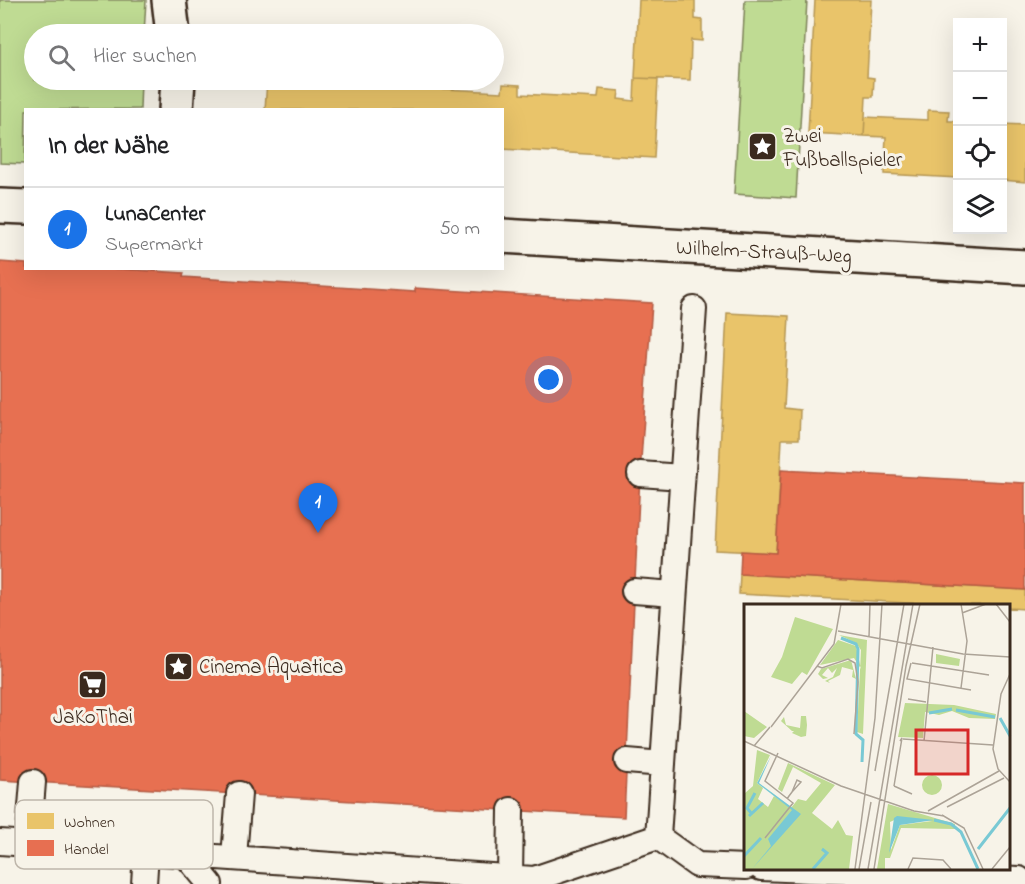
<!DOCTYPE html>
<html lang="de">
<meta charset="utf-8">
<style>
body{margin:0;font-family:"Indie Flower",sans-serif;background:#f6f6f6;color:#202124}
.controls{position:absolute;right:18px;top:18px;display:grid;overflow:hidden;border-radius:0px;box-shadow:0 6px 24px #0002}
.controls button{width:54px;height:54px;display:grid;place-items:center;padding:0;border:0;border-bottom:2px solid #e0e0e0;background:#fff;color:#202124;font:30px sans-serif}
.you{position:absolute;left:549px;top:380px;width:21px;height:21px;margin:-15px;border:4px solid #fff;border-radius:50%;background:#1a73e8;box-shadow:0 0 0 9px #1a73e833}
.badge{display:grid;place-items:center;width:39px;height:39px;border-radius:50%;background:#1a73e8;color:#fff;font-size:20px;font-weight:700}
.pin{position:absolute;translate:-50% -50px;filter:drop-shadow(0 2px 3px #0008)}
.pin::after{content:'';position:absolute;top:32px;width:21px;height:18px;background:inherit;clip-path:polygon(0 0,100% 0,50% 100%)}
.list{margin:0;padding:0;list-style:none}
h2{display:flex;justify-content:space-between;align-items:center;height:78px;margin:0;padding:0 24px;font-size:26px}
h2 small{font-size:20px;font-weight:400;color:#757577}
.list li{display:grid;grid-template-columns:39px 1fr auto;gap:18px;align-items:center;box-sizing:border-box;height:84px;padding:0 24px;border-top:2px solid #e0e0e0}
.list b{display:block;font-size:22px;white-space:nowrap}
.list p{margin:0;font-size:20px;white-space:nowrap;color:#757577}
.list em{font-size:20px;font-style:normal;color:#757577}
.icon{flex:none;width:33px;height:33px;fill:none;stroke:currentColor;stroke-width:2;stroke-linecap:round;stroke-linejoin:round}
.map{position:relative;flex:none;width:1025px;height:884px;overflow:hidden}
.search{position:absolute;background:#fff;box-shadow:0 6px 24px #0002;left:24px;top:24px;width:480px;height:66px;display:flex;align-items:center;gap:15px;box-sizing:border-box;padding:0 21px;border-radius:33px;color:#757577;font-size:22px}
.panel{position:absolute;background:#fff;box-shadow:0 6px 24px #0002;left:24px;top:108px;width:480px;height:162px;border-radius:0px}
.map>svg:first-child{display:block}
</style>
<div class="map">
<svg width="1025" height="884" viewBox="0 0 1025 884">
<rect width="100%" height="100%" fill="#f7f3e8"/>
<filter id="ink" filterUnits="userSpaceOnUse"><feTurbulence type="fractalNoise" baseFrequency=".0167" numOctaves="2"/><feDisplacementMap in="SourceGraphic" scale="12" xChannelSelector="R" yChannelSelector="G"/><feConvolveMatrix kernelMatrix="1 2 1 2 8 2 1 2 1" color-interpolation-filters="sRGB"/></filter>
<g filter="url(#ink)">
<!-- green -->
<path fill="#bfdb93" stroke="#7d8258" stroke-width="1.5" d="M 0,0 L 146,0 L 144,34 L 34,34 L 34,80 L 141,80 L 140,109 L 26,110 L 25,164 L 0,163 Z
M 745,0 L 807,0 L 796,198 L 734,194 Z"/>
<!-- homes -->
<path fill="#e9c46a" stroke="#b59653" stroke-width="1.5" d="M 639,0 L 695,0 L 695,19 L 702,20 L 702,41 L 691,40 L 690,80 L 635,78 Z
M 815,0 L 871,0 L 867,77 L 874,78 L 873,97 L 866,97 L 864,136 L 808,133 Z
M 635,78 L 658,79 L 654,158 L 502,149 L 502,110 L 265,110 L 267,80 L 327,80 L 327,82 L 405,87 L 406,80 L 424,80 L 424,88 L 502,92 L 503,84 L 520,85 L 520,94 L 598,98 L 599,89 L 619,91 L 618,99 L 634,101 Z
M 928,110 L 949,111 L 948,121 L 958,121 L 958,178 L 884,174 L 886,137 L 864,136 L 865,117 L 928,120 Z
M 1002,124 L 1025,125 L 1025,124 L 1025,182 L 1002,180 Z
M 727,313 L 789,316 L 784,408 L 800,410 L 799,439 L 782,439 L 776,553 L 715,550 Z
M 740,574 L 1025,590 L 1025,609 L 1008,608 L 1008,605 L 946,605 L 739,594 Z"/>
<!-- shops -->
<path fill="#e76f51" stroke="#b35a42" stroke-width="1.5" d="M 0,262 L 26,264 L 26,268 L 104,268 L 184,273 L 183,277 L 415,292 L 415,288 L 652,303 L 640,474 L 624,817 L 0,780 Z
M 781,470 L 1025,483 L 1025,590 L 740,574 L 741,551 L 776,553 Z"/>
<g fill="none" stroke-linecap="round" stroke-linejoin="round">
<defs>
<path id="pedestrian" d="M 640,474 L 682,477
M 634,591 L 674,594
M 627,761 L 663,764
M 658,837 L 694,309
M 658,837 L 697,865 L 746,867
M 0,842 L 534,879 L 658,837
M 28,844 L 33,782
M 185,854 L 210,884
M 234,857 L 239,794
M 761,868 L 1019,879 L 1019,884
M 510,877 L 511,810
M 144,884 L 146,852"/>
<path id="minor" d="M 169,0 L 173,34
M 176,110 L 178,80
M 0,206 L 26,207
M 502,236 L 1025,267"/>
</defs>
<!-- pedestrian casing -->
<use href="#pedestrian" stroke="#3b2a1e" stroke-width="28"/>
<!-- minor casing -->
<use href="#minor" stroke="#3b2a1e" stroke-width="38"/>
<!-- pedestrian -->
<use href="#pedestrian" stroke="#f7f3e8" stroke-width="24"/>
<!-- minor -->
<use href="#minor" stroke="#f7f3e8" stroke-width="33"/>
</g>
</g>
<!-- icons -->
<defs>
<symbol id="sight-square" viewBox="-11 -11 22 22"><rect x="-9" y="-9" width="18" height="18" rx="4" fill="#3b2a1e" stroke="#f7f3e8"/><path d="M0-6L1.8-2.2L6-1.7L2.9 1.2L3.7 5.4L0 3.3L-3.7 5.4L-2.9 1.2L-6-1.7L-1.8-2.2Z" fill="#fff"/></symbol>
<symbol id="supermarket-square" viewBox="-11 -11 22 22"><rect x="-9" y="-9" width="18" height="18" rx="4" fill="#3b2a1e" stroke="#f7f3e8"/><path d="M-6-5.5h2.5l.6 2H6L4.5 2H-2.5L-4.4-4H-6ZM-1.5 3.2a1.3 1.3 0 1 0 .1 0ZM3 3.2a1.3 1.3 0 1 0 .1 0Z" fill="#fff"/></symbol>
</defs>
<g fill-rule="evenodd">
<use href="#sight-square" x="746" y="130" width="33" height="33"/>
<use href="#sight-square" x="162" y="650" width="33" height="33"/>
<use href="#supermarket-square" x="76" y="668" width="33" height="33"/>
</g>
<g text-anchor="middle" stroke-width="6" stroke-linejoin="round" paint-order="stroke">
<!-- poi labels -->
<g font-size="21" fill="#3b2a1e" stroke="#f7f3e8" text-anchor="start">
<text x="783" y="142">Zwei<tspan x="783" dy="24">Fußballspieler</tspan></text>
<text x="199" y="673">Cinema Aquatica</text>
<text x="93" y="723" text-anchor="middle">JaKoThai</text>
</g>
<!-- street labels -->
<g font-size="21" fill="#3b2a1e" stroke="#f7f3e8">
<text transform="translate(764 251) rotate(3)" y="7">Wilhelm-Strauß-Weg</text>
</g>
</g>
<!-- overview -->
<g transform="translate(744 604)">
<rect width="266" height="266" fill="#f7f3e8"/>
<path d="M 51,13 L 89,25 L 63,71 L 58,68 L 48,80 L 27,73 L 38,53 ZM 95,31 L 123,36 L 119,130 L 113,128 L 117,46 L 112,39 ZM 94,36 L 112,42 L 117,65 L 110,54 L 76,61 ZM 192,50 L 216,55 L 215,62 L 192,59 ZM 107,56 L 112,75 L 108,73 L 109,66 L 98,63 L 96,71 L 84,77 L 86,79 L 81,77 L 89,73 L 93,64 L 88,69 L 84,64 L 78,71 L 84,74 L 79,75 L 74,70 L 77,65 ZM 161,99 L 210,101 L 252,110 L 251,115 L 225,114 L 208,107 L 195,111 L 181,108 L 179,134 L 154,133 ZM 0,107 L 23,123 L 10,134 L 0,132 ZM 57,112 L 62,112 L 63,121 L 62,132 L 57,133 L 48,129 L 50,127 L 48,127 L 38,118 L 37,117 L 40,113 L 42,121 L 56,124 ZM 13,146 L 26,151 L 13,179 L 19,184 L 14,195 L 24,203 L 30,192 L 47,204 L 54,195 L 62,197 L 77,179 L 49,163 L 38,188 L 34,185 L 44,159 L 91,181 L 68,209 L 88,225 L 94,216 L 102,231 L 109,232 L 105,265 L 0,265 L 0,190 L 9,182 ZM178 181a10 10 0 1 1 20 0a10 10 0 1 1-20 0ZM 144,200 L 211,220 L 211,225 L 157,224 L 146,254 L 141,254 L 141,265 L 133,265 ZM 157,213 L 188,217 L 156,221 L 147,246 L 146,218 Z" fill="#bfdb93" fill-rule="evenodd"/>
<path d="M 27,152 L 15,179 L 57,210 L 8,265 L 27,242 L 24,235 L 48,206 L 13,179 ZM 150,214 L 153,212 L 190,216 L 156,221 L 145,249 Z" fill="#79c9d4"/>
<path fill="none" stroke="#79c9d4" stroke-width="3" d="M 97,34 L 112,40 L 114,45 L 112,130 L 119,136 L 118,158M 212,106 L 251,113M 185,109 L 208,105M 256,114 L 266,132M 8,210 L 3,204 L 11,189M 5,212 L 19,199M 190,216 L 207,220 L 217,228 L 234,265M 234,245 L 266,204M 0,252 L 17,234M 69,265 L 83,249 L 78,245"/>
<path fill="none" stroke="#aca397" stroke-width="1.5" d="M 217,0 L 223,37 L 217,84M 252,0 L 266,18M 218,9 L 242,0M 94,27 L 219,50 L 266,53M 125,33 L 126,0M 167,59 L 163,75 L 227,86M 168,59 L 245,71M 73,62 L 78,64 L 104,55 L 111,59 L 114,78 L 110,130M 266,70 L 257,90 L 249,145 L 254,165 L 266,178M 164,95 L 182,98M 27,123 L 90,40 L 97,0M 159,135 L 249,141M 0,137 L 97,182 L 170,207 L 200,212M 180,137 L 189,43M 10,142 L 26,123M 131,167 L 160,0M 150,182 L 158,134 L 156,137M 150,182 L 168,190M 43,195 L 45,192 L 48,188 L 57,178 L 53,176 L 48,188M 203,203 L 260,174M 184,207 L 255,167M 198,211 L 220,224 L 239,265M 21,234 L 49,199 L 21,177 L 34,149M 111,265 L 131,114 L 138,0M 115,265 L 127,198M 124,265 L 169,0M 130,265 L 162,62 L 176,0M 164,265 L 169,254 L 199,256 L 207,265M 248,265 L 266,243"/>
<path fill="#d62828" fill-opacity="0.15" stroke="#d62828" stroke-width="3" d="M 172,126 L 224,126 L 224,170 L 172,170 Z"/>
<rect width="266" height="266" fill="none" stroke="#3b2a1e" stroke-width="3"/>
</g>
<!-- legend -->
<rect x="15" y="800" width="198" height="69" rx="9" fill="#f7f3e8" stroke="#bfb7ab" stroke-width="1.5"/>
<rect x="27" y="813" width="27" height="16" fill="#e9c46a"/>
<rect x="27" y="840" width="27" height="16" fill="#e76f51"/>
<g font-size="16" fill="#3b2a1e">
<text x="64" y="827">Wohnen</text>
<text x="64" y="854">Handel</text>
</g>
</svg>
<div class="controls">
<button>+</button>
<button>−</button>
<button><svg class="icon" aria-label="locate" viewBox="0 0 24 24"><circle cx="12" cy="12" r="6"/><path d="M12 2v4M12 18v4M2 12h4M18 12h4"/></svg></button>
<button><svg class="icon" aria-label="layers" viewBox="0 0 24 24"><path d="M12 4l9 5-9 5-9-5zM3 14l9 5 9-5"/></svg></button>
</div>
<div class="you"></div>
<div class="pin badge" style="left:318px;top:533px">1</div>
<div class="search"><svg class="icon" aria-label="search" viewBox="0 0 24 24"><circle cx="10" cy="10" r="6"/><path d="M15 15l6 6"/></svg>Hier suchen</div>
<section class="panel">
<h2>In der Nähe<small></small></h2>
<ul class="list">
<li><span class="badge">1</span><div><b>LunaCenter</b><p>Supermarkt</p></div><em>50 m</em></li>
</ul>
</section>
</div>
